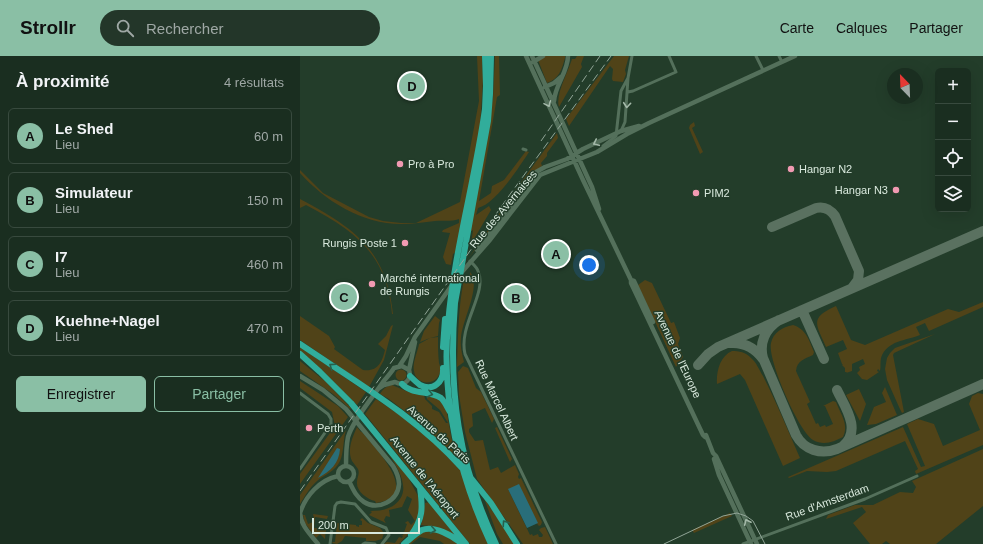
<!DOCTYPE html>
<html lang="fr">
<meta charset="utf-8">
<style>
body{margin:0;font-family:Helvetica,sans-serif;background:#233629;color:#f1f3f6}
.controls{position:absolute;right:12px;top:12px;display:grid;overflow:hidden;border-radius:6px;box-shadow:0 4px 16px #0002}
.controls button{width:36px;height:36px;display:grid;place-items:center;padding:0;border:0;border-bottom:1px solid #384a3e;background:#1a2e20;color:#f1f3f6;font:20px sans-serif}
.compass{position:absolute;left:587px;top:12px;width:36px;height:36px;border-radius:50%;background:#1a2e20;box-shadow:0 4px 16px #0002;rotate:337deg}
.scale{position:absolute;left:12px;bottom:10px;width:108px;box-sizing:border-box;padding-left:4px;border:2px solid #d9e9dd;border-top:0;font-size:11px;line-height:14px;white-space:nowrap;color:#d9e9dd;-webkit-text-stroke:3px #233d2a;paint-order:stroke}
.you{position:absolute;left:289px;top:209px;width:14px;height:14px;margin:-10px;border:3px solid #fff;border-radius:50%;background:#1a73e8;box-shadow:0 0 0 6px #1a73e833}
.badge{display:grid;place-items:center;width:26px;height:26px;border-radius:50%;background:#8abfa5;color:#111;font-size:13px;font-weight:700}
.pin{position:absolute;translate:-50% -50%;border:2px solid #fff;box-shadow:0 1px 4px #0006}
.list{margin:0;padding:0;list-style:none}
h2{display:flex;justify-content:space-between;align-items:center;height:52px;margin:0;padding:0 16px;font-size:17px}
h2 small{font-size:13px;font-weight:400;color:#9fa8a5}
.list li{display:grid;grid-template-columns:26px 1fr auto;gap:12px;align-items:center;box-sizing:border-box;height:56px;margin:0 8px 8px;padding:0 8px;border:1px solid #384a3e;border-radius:6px}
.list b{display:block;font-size:15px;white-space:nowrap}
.list p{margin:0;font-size:13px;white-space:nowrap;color:#9fa8a5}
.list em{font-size:13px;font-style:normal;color:#9fa8a5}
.actions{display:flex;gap:8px;padding:12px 16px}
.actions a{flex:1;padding:9px 0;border:1px solid #8abfa5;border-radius:6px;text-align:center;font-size:14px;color:#8abfa5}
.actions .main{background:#8abfa5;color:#111}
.icon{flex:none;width:22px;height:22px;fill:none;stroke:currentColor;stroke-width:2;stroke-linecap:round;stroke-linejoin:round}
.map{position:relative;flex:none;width:683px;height:488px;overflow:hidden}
header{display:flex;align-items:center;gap:24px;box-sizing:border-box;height:56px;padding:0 20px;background:#8abfa5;color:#111}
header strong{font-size:19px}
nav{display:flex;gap:22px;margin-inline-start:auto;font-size:14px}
.search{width:280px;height:36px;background:#233629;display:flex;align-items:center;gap:10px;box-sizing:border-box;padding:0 14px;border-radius:22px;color:#9fa8a5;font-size:15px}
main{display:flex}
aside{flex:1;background:#1a2e20}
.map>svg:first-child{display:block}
</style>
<header>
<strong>Strollr</strong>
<div class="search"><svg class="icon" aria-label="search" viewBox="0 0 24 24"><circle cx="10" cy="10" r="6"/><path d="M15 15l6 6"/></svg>Rechercher</div>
<nav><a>Carte</a><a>Calques</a><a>Partager</a></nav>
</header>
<main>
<aside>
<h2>À proximité<small>4 résultats</small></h2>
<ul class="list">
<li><span class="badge">A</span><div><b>Le Shed</b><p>Lieu</p></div><em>60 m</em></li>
<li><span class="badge">B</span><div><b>Simulateur</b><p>Lieu</p></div><em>150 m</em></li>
<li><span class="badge">C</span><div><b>I7</b><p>Lieu</p></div><em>460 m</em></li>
<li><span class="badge">D</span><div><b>Kuehne+Nagel</b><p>Lieu</p></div><em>470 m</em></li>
</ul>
<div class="actions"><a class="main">Enregistrer</a><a>Partager</a></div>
</aside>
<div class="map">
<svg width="683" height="488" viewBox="0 0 683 488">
<rect width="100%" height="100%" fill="#233d2a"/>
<!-- green -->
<path fill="#504318" d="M 177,0 L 182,0 L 183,23 L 180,72 L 157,195 L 153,198 L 151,209 L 146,208 L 143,201 L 150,177 L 142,176 L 143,174 L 159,167 L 159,163 C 150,166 144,164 135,165 C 124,166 113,168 101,168 C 62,168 25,145 0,117 L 0,114 L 23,137 L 69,161 L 83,165 L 101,167 L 116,167 L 160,146 L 179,45 Z
M 195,0 L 199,0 L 200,39 L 197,41 L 179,145 L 191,137 L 192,130 L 204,124 L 226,95 L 229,96 C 219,111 196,148 178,152 L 176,159 L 189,150 L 191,154 L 171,188 L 173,174 L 170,176 L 193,42 Z
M 244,0 L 265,0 L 265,2 C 262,13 259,23 247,27 L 238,4 Z
M 277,0 L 284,0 L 281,8 L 282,11 L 259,51 C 255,39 268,16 272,3 L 275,3 Z
M 314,0 L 329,0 L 325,14 L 326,18 L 323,26 L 313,25 L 312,23 L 313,13 L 310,10 L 269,70 L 266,63 Z
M 394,66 L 395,70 L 392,72 L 403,96 L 400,98 L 389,72 L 390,69 Z
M 257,77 L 258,82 L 247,97 L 247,100 L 241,107 L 242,110 L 234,116 L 168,203 L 211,140 Z
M 0,143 C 54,172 86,193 93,258 L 92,258 C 87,199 56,175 6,149 L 0,152 Z
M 170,216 C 182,230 162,264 161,282 C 160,290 162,298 164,306 L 157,311 C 158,282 158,252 164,223 L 170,223 Z
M 345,224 L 352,227 L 371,267 L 374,266 L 380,282 L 378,288 L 383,301 L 376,311 L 338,229 Z
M 683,246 L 683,251 L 629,275 L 625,267 L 616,271 L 620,279 C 606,285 587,284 581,302 C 580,306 581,311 580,315 L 578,313 L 577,315 L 579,316 L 567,324 L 562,323 L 557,317 L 560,314 L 559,311 L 565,308 L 563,303 L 552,308 L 552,315 L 546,317 L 547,316 L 545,316 L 545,312 L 542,309 L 543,308 L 542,308 L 538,297 L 547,293 L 543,284 L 526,291 C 516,268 509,262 536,250 L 551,284 L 565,289 L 648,253 L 659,256 Z
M 0,260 L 29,280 L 35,291 L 34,293 L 63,314 C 78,316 82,306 85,294 L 78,288 L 86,280 L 91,270 L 93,269 L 84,304 L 69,331 L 0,284 Z
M 135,260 L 140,264 L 139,267 L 138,280 L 130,282 L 120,286 L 124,275 Z
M 493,269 C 506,273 509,284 514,296 L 513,299 C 504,303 497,305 496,315 L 510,346 L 507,348 L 516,368 L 518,367 L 520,371 L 525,369 L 526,371 L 533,368 L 525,350 L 523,350 L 533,345 L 536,346 C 541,359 549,368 543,381 C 533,386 524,390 513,384 C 499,376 467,303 471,287 C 473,277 482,271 493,269 Z
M 635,278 L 594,297 L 593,299 L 604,356 L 602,357 L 599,351 L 587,324 L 585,313 L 587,302 L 590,297 L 595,292 Z
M 138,281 C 138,290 138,299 139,307 C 140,310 141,313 140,316 C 137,330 116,330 114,315 C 112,307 118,295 119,288 L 130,282 Z
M 0,291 L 66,336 L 57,349 L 21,313 L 0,296 Z
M 432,295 C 439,295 446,296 451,302 C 457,307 459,314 463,320 C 477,347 488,375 500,402 L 483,410 L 445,324 L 440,318 L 417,328 C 416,316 420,300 432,295 Z
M 0,305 L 26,326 L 51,352 L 50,353 L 33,338 L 0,315 Z
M 163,310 L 168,312 L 176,332 L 181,336 L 194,363 L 192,367 L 185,352 L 172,358 L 173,370 L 169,373 L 169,376 L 175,385 L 183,384 L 190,414 L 198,411 L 201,417 L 215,409 L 219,418 L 218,421 L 219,423 L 221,422 L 242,466 L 241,469 L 239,470 L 208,433 L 230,479 L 232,478 L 233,480 L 238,478 L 239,481 L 242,481 L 243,479 L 239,474 L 241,472 L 245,471 L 253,488 L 223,488 L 177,423 L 165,376 L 159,339 L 158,316 Z
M95.5 319a5.5 5.5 0 1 1 11 0a5.5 5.5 0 1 1-11 0Z
M 0,325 L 38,350 L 48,361 L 0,428 L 0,418 L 35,370 L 32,356 L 0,332 Z
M 92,329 L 111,337 L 124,339 L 125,343 L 132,350 L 132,353 L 139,356 L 146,367 L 148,367 L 140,354 L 127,343 L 127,340 L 137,341 L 146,351 L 151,380 L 156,401 L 125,371 L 89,343 L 80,338 C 83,333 86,330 92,329 Z
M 585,331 L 597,359 L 576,368 L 567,369 L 574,351 L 586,346 L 582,337 Z
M 559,333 L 566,348 L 560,365 L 546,339 Z
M 678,337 L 683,338 L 683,389 L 616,418 L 615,415 L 618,413 L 605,385 L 536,415 L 527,416 L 507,415 L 489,422 L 488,421 L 603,371 L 621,411 L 625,410 L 607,368 L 618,363 L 634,368 L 643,390 L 680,374 L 669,348 L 672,340 Z
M 76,343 L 101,360 L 136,389 L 161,415 L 189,488 L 170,488 L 65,358 Z
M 62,365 L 108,421 L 118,440 L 120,449 L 118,464 L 111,475 L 99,488 L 84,488 L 87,486 L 95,487 L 99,481 L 102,482 L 103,480 L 101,479 L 103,479 L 107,468 L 105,467 L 106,466 L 108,465 L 111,469 L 115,465 L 108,454 L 112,443 L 107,440 L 102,451 L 89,454 L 90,461 L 86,460 L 84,464 L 86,467 L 69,459 L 72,456 L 70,455 C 82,455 93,453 100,443 C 115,422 75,381 62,365 Z
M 57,371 L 61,376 L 62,376 C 75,392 123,440 76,447 L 75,445 C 67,443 56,435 57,426 C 57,421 60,418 58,413 C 56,410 54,408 52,405 C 47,394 52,382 57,371 Z
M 197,371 L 212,403 L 210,406 L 195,372 Z
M 46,374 C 43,383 44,397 40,405 C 35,416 25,418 17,425 C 10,431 5,440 0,448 L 0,439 Z
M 683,393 L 683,450 L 636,488 L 590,488 L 586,485 L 582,488 L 570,488 L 553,467 L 566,456 L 562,451 L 526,463 L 528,459 L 555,449 L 573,449 L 600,436 L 613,437 L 616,431 L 612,425 Z
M 184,442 L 215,488 L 203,488 L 197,478 Z
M 129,446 L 150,473 L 151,473 L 162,486 L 130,470 L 121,469 L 123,462 L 125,447 Z
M 430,457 L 432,460 L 394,477 L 392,474 Z
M 13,458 L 28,460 L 27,463 L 15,461 L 14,472 L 26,473 L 25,483 L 20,478 L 16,482 L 5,467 L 3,459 L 5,459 L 8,468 L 13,466 L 14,462 Z
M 62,462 L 68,467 L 80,472 L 84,477 L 82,483 L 75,485 L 66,485 L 66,482 L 45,480 L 42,485 L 37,488 L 32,487 L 33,486 L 35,486 L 37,467 L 56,469 L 56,470 L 59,471 L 59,469 L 62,469 L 62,465 L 60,464 Z
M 124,475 L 140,476 L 159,488 L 144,488 L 140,485 L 120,481 L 111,488 L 108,488 Z"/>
<!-- water -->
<path fill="#296e7a" d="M 37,392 L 40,393 C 39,407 31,415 18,422 Z
M 219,428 L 238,467 L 227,472 L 208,433 Z"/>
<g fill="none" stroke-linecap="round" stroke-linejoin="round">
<!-- taxiway -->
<path stroke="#5a7160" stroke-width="10" d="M 472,171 L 516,152 C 524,150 530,153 535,160 L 559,215 L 558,224 L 552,232
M 502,254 L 524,303
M 479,264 C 465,273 459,287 463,302 L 496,379 C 504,394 521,399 537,393 L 683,328
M 430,287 C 444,286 455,292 463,303
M 398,309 L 408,298 L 418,291 L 683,175
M 537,334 C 545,351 562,374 543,390"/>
<!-- street -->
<path stroke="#54705b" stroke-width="3" d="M 456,0 L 463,14
M 479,0 L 482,6
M 328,36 L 333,35 L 376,16 L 369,0
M 321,75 L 325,66 L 328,22 L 332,0
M 303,90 L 316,80 L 321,35 L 328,22
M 223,93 L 226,94
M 170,205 C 173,208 177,211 178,215 C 188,237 158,269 165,298 L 256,488
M 0,337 L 28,358 L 31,363 L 31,368 L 0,413
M 30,488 L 35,450 L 37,447 L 41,446 L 55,448 L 71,466 L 86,472 L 89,479 L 82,488
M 63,488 L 65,487 L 75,488
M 443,488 L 565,443 L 617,420"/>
<!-- secondary -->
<path stroke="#54705b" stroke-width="4.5" d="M 226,0 L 283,124 L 331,224 L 331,227 L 403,379 L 405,381
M 232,0 L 292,131 L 299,153
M 233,6 L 243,0
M 245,31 L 254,27 L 261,21
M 254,45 C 255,29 268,16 268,0
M 177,194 L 236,116 L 245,111 L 267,103 L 283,93 L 321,75 L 339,70
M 161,217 L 189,185 L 240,119 L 297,96 L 327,78 L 349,67 L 495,0
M 331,224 L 334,225 L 353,266
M 100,309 L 106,300 L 115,281 L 152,229
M 109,314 L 115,286
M 0,320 L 23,334 L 46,353 L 93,410 C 96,415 99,421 99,428 C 98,445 78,455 64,446 C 56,441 53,433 49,425
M 406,379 L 413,397 L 416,400 L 457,488
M 414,403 L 419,419 L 451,488
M38 418a8 8 0 1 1 16 0a8 8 0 1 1-16 0Z
M 46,410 C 46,400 46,391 48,381 C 53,364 73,341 83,326 C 87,321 91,317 94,312 L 102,310 L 109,314 C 112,324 104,331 95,326 L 84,329 L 78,333
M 0,457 C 6,439 20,424 38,420
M 0,457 C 1,470 10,478 18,488"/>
<!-- highway -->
<path stroke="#31ad9b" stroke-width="6" d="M 185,0 L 186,30 L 185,53 C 175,125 154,195 148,268 C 141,343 159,420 191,488
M 191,0 L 190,38 L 188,65 L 155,247 C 148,335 158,408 196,488
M 0,288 C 56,326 117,361 162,412
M 143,291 L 145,263
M 0,298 L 20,316 L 51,347 L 166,488
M 110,320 C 113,323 116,326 120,329 C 133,336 144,326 143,312
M 102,328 C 112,339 130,334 141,342 C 145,346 147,351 150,356
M 171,422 L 191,447 L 217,488
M 111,479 C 123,463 123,452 120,432
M 104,488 C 110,483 116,477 122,474 C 134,469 153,480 162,488"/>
<!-- tram -->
<path stroke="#91a597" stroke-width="1" d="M 364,488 L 423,460 L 437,457 L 446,460 L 453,465 L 465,488"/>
<!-- rail -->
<path stroke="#91a597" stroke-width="1" stroke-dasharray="8 4" stroke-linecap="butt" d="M 241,85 L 300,0
M 0,435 L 211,137 L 311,0"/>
</g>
<!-- one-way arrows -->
<defs><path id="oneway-chevron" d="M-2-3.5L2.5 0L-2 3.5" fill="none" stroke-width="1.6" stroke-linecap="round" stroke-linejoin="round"/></defs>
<g stroke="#a4b9a9">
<use href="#oneway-chevron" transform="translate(248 48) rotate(66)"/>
<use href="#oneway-chevron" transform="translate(327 49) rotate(95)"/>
<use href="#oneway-chevron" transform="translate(296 87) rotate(155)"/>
<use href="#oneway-chevron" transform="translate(447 466) rotate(-115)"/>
</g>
<g stroke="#275f4c">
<use href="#oneway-chevron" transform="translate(32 310) rotate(-146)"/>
<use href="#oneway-chevron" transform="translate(130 338) rotate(14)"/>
<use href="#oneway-chevron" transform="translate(205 467) rotate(-124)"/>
<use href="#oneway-chevron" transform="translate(133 474) rotate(10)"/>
</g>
<!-- markers -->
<g fill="#f19ab2" stroke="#233d2a" stroke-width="1.5">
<circle cx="100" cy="108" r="4"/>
<circle cx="491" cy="113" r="4"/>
<circle cx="596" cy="134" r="4"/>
<circle cx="396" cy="137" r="4"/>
<circle cx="105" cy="187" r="4"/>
<circle cx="72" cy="228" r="4"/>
<circle cx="9" cy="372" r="4"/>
</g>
<g text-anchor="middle" stroke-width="3" stroke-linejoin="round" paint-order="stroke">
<!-- poi labels -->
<g font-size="11" fill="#d9e9dd" stroke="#233d2a" text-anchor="start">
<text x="108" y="112">Pro à Pro</text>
<text x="499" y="117">Hangar N2</text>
<text x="588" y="138" text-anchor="end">Hangar N3</text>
<text x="404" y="141">PIM2</text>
<text x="97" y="191" text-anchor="end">Rungis Poste 1</text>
<text x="80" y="226">Marché international<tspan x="80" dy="13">de Rungis</tspan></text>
<text x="17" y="376">Perth</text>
</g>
<!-- street labels -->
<g font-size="11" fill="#d9e9dd" stroke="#233d2a">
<text transform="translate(203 153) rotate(-50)" y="4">Rue des Avernaises</text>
<text transform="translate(378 298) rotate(65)" y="4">Avenue de l'Europe</text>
<text transform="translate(197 344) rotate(65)" y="4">Rue Marcel Albert</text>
<text transform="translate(139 378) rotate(42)" y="4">Avenue de Paris</text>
<text transform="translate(125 421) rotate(51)" y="4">Avenue de l'Aéroport</text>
<text transform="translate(527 446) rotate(-20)" y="4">Rue d'Amsterdam</text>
</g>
</g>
</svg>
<div class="controls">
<button>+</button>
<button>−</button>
<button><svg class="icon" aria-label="locate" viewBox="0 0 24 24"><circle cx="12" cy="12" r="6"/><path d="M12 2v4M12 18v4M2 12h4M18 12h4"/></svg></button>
<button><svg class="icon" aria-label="layers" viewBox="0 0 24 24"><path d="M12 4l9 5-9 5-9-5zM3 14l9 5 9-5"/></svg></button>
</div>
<svg class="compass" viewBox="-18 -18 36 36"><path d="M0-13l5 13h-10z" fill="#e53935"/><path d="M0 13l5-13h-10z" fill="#9fa8a5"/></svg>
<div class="scale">200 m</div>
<div class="you"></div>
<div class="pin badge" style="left:256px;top:198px">A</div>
<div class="pin badge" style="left:216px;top:242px">B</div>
<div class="pin badge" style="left:44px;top:241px">C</div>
<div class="pin badge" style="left:112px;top:30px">D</div>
</div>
</main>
